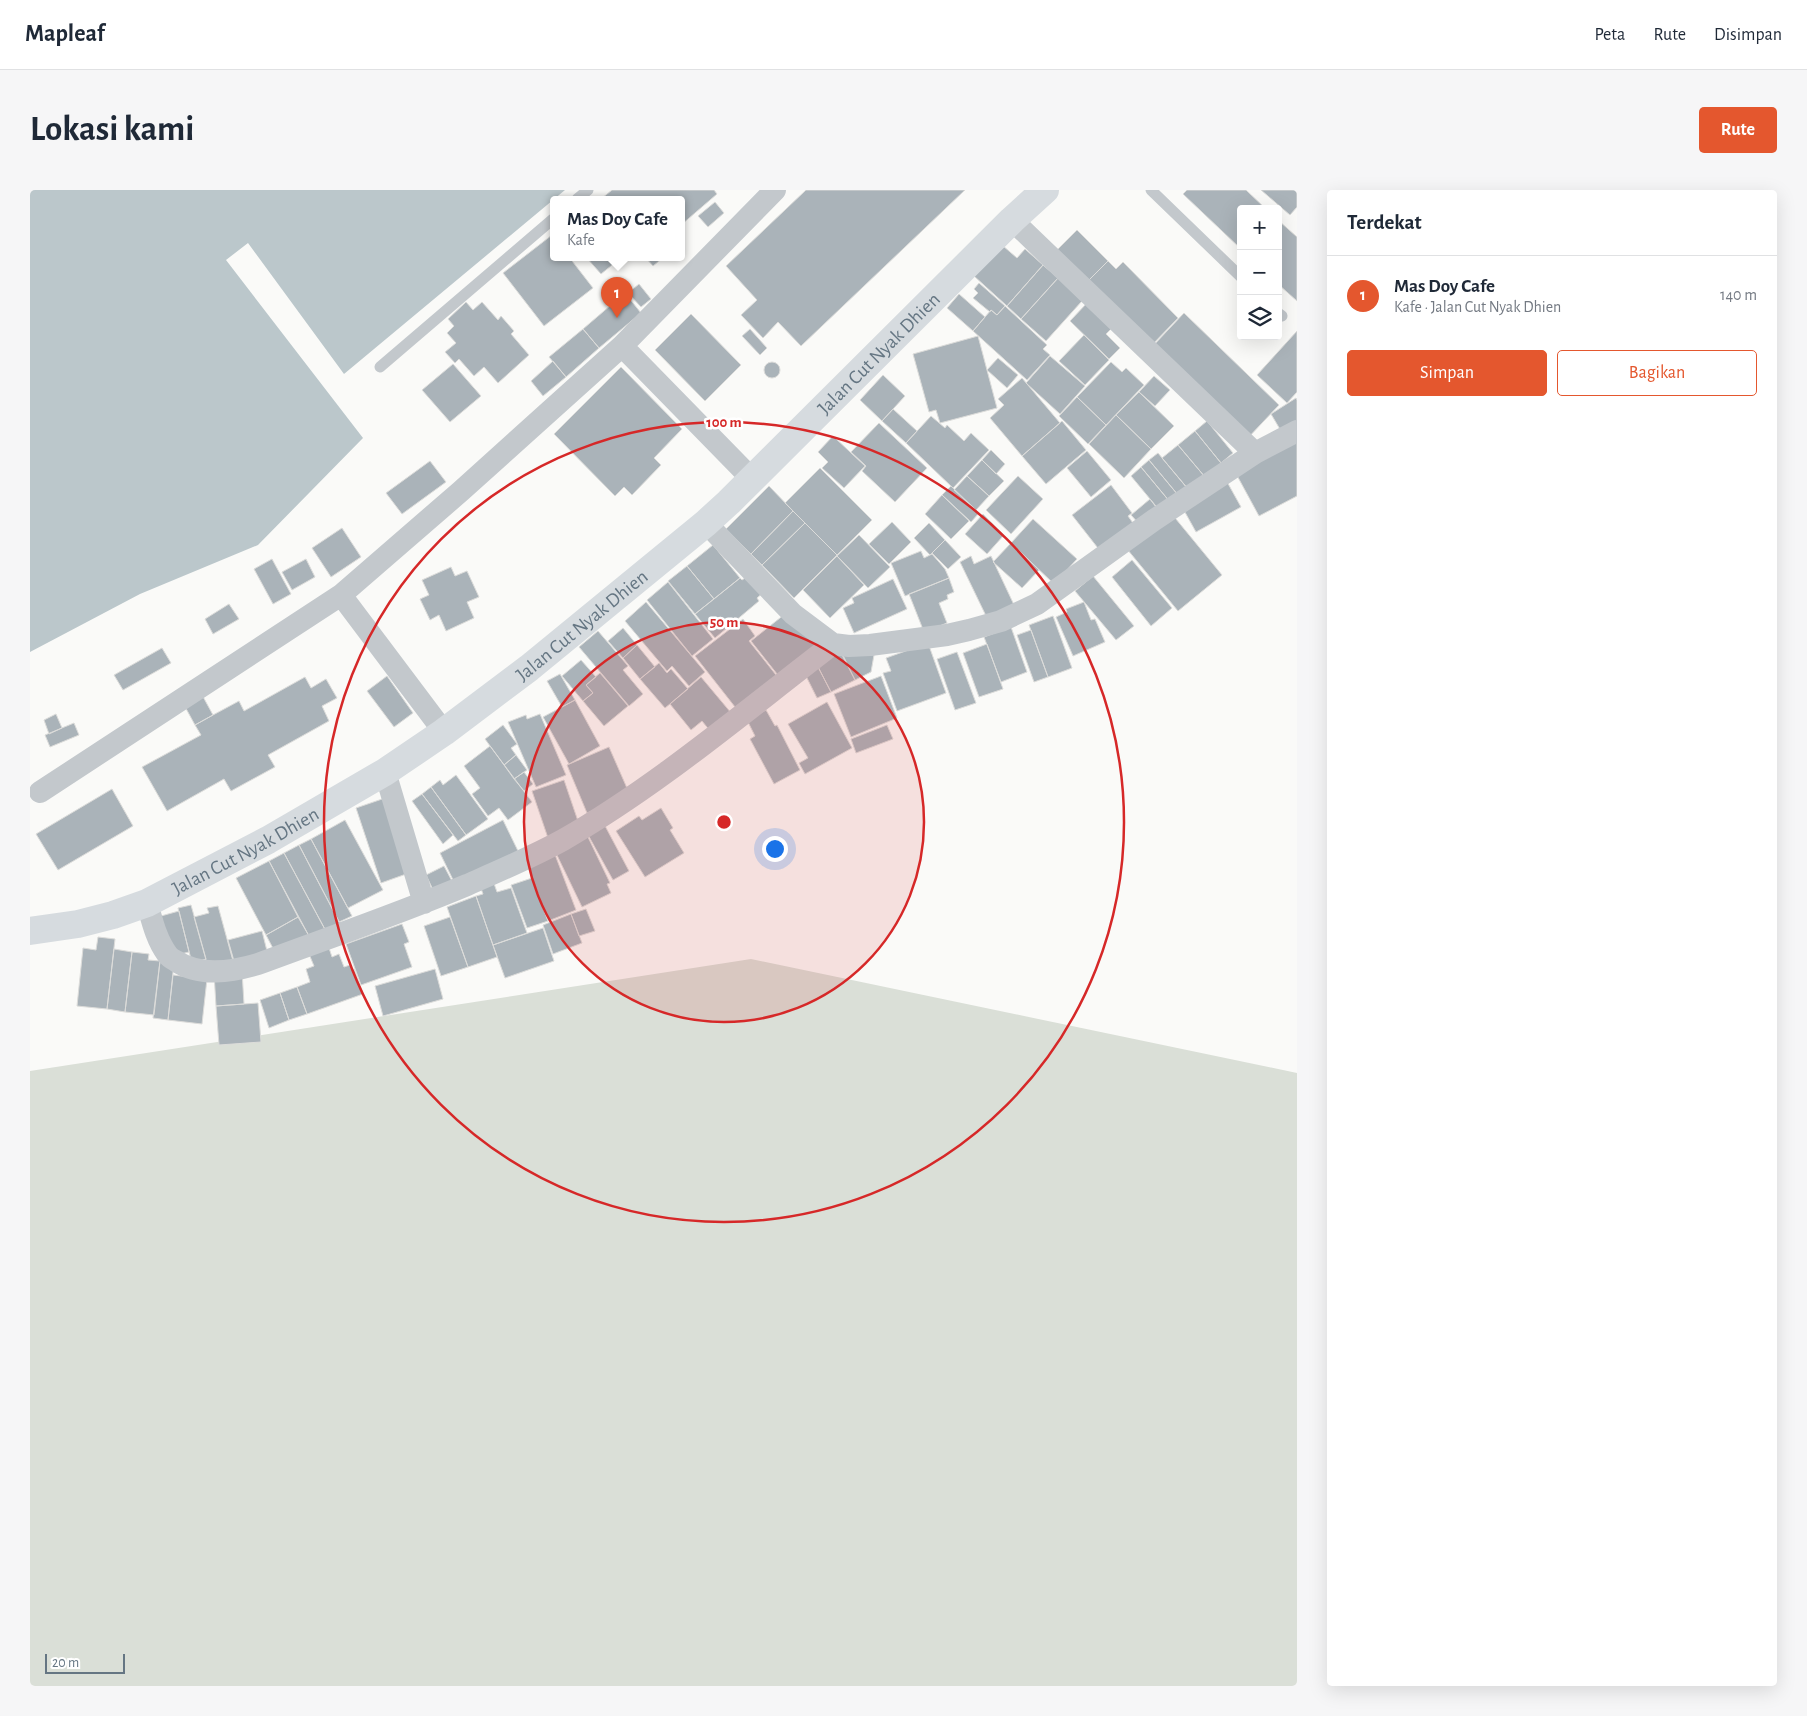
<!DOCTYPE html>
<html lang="id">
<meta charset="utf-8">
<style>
body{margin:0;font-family:"Alegreya Sans",sans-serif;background:#f6f6f7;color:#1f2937}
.controls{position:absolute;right:15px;top:15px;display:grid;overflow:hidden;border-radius:5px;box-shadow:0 5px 20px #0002}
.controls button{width:45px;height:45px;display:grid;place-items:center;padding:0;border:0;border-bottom:1px solid #e0e1e3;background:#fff;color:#1f2937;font:25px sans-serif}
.scale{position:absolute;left:15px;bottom:12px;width:80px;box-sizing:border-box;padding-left:5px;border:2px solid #657683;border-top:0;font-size:14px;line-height:18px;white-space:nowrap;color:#657683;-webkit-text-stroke:4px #fff;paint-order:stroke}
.you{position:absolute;left:744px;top:658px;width:18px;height:18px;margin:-12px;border:4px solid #fff;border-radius:50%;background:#1a73e8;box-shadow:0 0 0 8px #1a73e833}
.badge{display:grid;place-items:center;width:32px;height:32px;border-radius:50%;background:#e4572e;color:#fff;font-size:16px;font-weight:700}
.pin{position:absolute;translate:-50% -41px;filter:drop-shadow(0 1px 2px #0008)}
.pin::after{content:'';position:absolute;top:26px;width:18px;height:15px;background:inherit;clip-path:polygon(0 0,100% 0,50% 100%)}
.popup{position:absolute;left:520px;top:6px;width:135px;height:65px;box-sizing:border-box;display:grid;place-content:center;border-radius:5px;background:#fff;filter:drop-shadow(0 1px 4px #0005);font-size:16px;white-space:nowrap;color:#747a83}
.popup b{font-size:19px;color:#1f2937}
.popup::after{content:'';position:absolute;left:50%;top:100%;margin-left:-10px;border:10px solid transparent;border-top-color:#fff}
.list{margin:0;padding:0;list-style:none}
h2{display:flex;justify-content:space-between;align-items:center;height:65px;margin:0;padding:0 20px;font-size:21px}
h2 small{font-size:16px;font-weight:400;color:#747a83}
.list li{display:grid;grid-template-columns:32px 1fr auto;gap:15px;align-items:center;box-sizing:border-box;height:80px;padding:0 20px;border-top:1px solid #e0e1e3}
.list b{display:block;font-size:19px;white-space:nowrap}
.list p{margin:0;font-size:16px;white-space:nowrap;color:#747a83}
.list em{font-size:16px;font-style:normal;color:#747a83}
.actions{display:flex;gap:10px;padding:15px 20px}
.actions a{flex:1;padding:11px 0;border:1px solid #e4572e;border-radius:5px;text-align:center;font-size:18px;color:#e4572e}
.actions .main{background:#e4572e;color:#fff}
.icon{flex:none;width:28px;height:28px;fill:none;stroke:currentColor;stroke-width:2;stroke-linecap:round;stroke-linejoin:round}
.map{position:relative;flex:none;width:1267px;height:1496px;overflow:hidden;border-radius:5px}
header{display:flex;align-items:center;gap:30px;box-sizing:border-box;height:70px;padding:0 25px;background:#fff;border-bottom:1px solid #e0e1e3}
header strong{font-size:24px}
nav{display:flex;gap:28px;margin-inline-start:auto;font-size:18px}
.intro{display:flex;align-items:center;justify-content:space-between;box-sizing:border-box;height:120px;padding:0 30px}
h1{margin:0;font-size:35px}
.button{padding:12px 22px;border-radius:5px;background:#e4572e;color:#fff;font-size:18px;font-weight:700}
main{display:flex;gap:30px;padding:0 30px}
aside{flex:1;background:#fff;border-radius:5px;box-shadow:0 5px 20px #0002}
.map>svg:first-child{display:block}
</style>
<header>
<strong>Mapleaf</strong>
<nav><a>Peta</a><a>Rute</a><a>Disimpan</a></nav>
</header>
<div class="intro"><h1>Lokasi kami</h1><a class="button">Rute</a></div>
<main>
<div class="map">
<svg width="1267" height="1496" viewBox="0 0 1267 1496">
<rect width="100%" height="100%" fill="#fafaf8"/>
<!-- green -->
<path fill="#dadfd7" d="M 721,769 L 1267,883 L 1267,1496 L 0,1496 L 0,881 Z"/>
<!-- water -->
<path fill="#bbc7cb" d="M 0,0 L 535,0 L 314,184 L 218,53 L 196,70 L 333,248 L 228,355 L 110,404 L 0,462 Z"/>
<!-- building -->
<path fill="#aab3b9" stroke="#dcdcda" d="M 582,0 L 684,0 L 687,4 L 651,35 L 651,9 L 571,9 Z
M 776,0 L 935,0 L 771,156 L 748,132 L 733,148 L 711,125 L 727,110 L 696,76 Z
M 1157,0 L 1216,0 L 1236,19 L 1211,19 L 1211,59 L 1153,4 Z
M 1231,0 L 1267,0 L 1267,17 L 1260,25 Z
M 685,12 L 694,23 L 678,37 L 668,26 Z
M 1248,30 L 1267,47 L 1267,111 L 1248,94 Z
M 1047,40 L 1078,71 L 1057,92 L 1026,61 Z
M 522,45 L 523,67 L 539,67 L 563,98 L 514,136 L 473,83 Z
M 972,55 L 987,68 L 995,59 L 1013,75 L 977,116 L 944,86 Z
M 556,67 L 592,67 L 571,84 Z
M 617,67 L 634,67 L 623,76 L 616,68 Z
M 1078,71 L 1086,79 L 1093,72 L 1148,128 L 1121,156 L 1057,92 Z
M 1013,75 L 1028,88 L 991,129 L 977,116 Z
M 1028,88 L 1052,111 L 1016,151 L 991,129 Z
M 949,93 L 975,116 L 967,125 L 961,120 L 960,122 L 943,108 L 948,103 L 944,99 Z
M 609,94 L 621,109 L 611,117 L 598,103 Z
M 595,103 L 611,123 L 569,158 L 553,139 Z
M 929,104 L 955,127 L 943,141 L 917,118 Z
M 436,112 L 443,120 L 452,112 L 468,130 L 471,126 L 484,141 L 481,144 L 499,165 L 468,193 L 454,177 L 444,186 L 429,169 L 425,173 L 415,162 L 426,153 L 417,143 L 424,136 L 418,129 Z
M 1057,113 L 1083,137 L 1076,144 L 1090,158 L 1079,169 L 1040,131 Z
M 975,116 L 1017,155 L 1013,159 L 1020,165 L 997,190 L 943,141 L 961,120 L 967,125 Z
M 1154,123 L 1249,215 L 1216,250 L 1121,158 Z
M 661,124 L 711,175 L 675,211 L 625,160 Z
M 553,139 L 569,158 L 536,187 L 519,167 Z
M 720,139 L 737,158 L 730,165 L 712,146 Z
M 1267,141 L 1267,202 L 1257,213 L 1227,185 Z
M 1054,145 L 1079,170 L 1055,195 L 1029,171 Z
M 948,146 L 967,218 L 910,233 L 906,220 L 899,222 L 883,164 Z
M 1020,166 L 1055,196 L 1030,224 L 996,193 Z
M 968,168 L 988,185 L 977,198 L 957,180 Z
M 523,171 L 536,187 L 513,206 L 501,191 Z
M 1081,172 L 1092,182 L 1096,178 L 1114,195 L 1076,235 L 1047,207 Z
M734 180a8 8 0 1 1 16 0a8 8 0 1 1-16 0Z
M 423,174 L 451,206 L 420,232 L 392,200 Z
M 591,177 L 652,239 L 624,268 L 631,275 L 602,305 L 594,297 L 585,306 L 524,244 Z
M 853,185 L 875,206 L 852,231 L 830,210 Z
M 1124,186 L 1140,200 L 1125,216 L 1109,202 Z
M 992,188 L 1030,233 L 992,266 L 960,228 L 974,215 L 968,209 Z
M 1109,202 L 1144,236 L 1121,259 L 1086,225 Z
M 1047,207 L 1076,235 L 1058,254 L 1029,226 Z
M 1266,208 L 1267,210 L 1267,238 L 1254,246 L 1241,224 Z
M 863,219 L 887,241 L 876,253 L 852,231 Z
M 1086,225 L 1121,259 L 1094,288 L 1059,254 Z
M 901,226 L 915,238 L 917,235 L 934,251 L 941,243 L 959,260 L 923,298 L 876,253 Z
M 1032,231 L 1056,260 L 1016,294 L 992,266 Z
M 1177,231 L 1203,263 L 1191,273 L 1165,241 Z
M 849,233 L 897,278 L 865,312 L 832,281 L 836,276 L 821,262 Z
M 1165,241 L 1191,273 L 1175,287 L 1148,255 Z
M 803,246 L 835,276 L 814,298 L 792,278 L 798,272 L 788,262 Z
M 1267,246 L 1267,306 L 1229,326 L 1204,280 Z
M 1148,255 L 1175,287 L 1159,300 L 1132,268 Z
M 961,260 L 975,274 L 966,284 L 952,270 Z
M 1057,261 L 1081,290 L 1061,307 L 1037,278 Z
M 1128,263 L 1157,298 L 1148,305 L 1119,270 Z
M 952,270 L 974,291 L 959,306 L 937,286 Z
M 1119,270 L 1148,305 L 1140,312 L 1111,277 Z
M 400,271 L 416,292 L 372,324 L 356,303 Z
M 1111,277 L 1140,312 L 1130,321 L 1101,286 Z
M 790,278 L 842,330 L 807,365 L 755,313 Z
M 937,286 L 959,306 L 946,320 L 924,300 Z
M 988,286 L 1013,309 L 981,344 L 956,320 Z
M 1196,290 L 1211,317 L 1166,342 L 1151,315 Z
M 1081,295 L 1102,323 L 1098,326 L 1105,336 L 1071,362 L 1042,325 Z
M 739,296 L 763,321 L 721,364 L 696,339 Z
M 921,296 L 949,323 L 941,332 L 912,305 Z
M 912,305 L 939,331 L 921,349 L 895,324 Z
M 1120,309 L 1129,321 L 1111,336 L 1101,325 Z
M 763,321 L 775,333 L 732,375 L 721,364 Z
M 1141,323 L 1192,385 L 1148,421 L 1097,359 Z
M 953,324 L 974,345 L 957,364 L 935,344 Z
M 1003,329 L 1047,369 L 1024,394 L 981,353 Z
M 862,332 L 881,352 L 859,374 L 839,354 Z
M 775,333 L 807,365 L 764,408 L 732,375 Z
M 899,333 L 915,350 L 900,365 L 884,348 Z
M 312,338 L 331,367 L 301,387 L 282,358 Z
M 829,345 L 860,377 L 838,398 L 807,366 Z
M 915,350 L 931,367 L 918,379 L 902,363 Z
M 981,353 L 1009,380 L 992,398 L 963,372 Z
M 683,355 L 710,388 L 684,409 L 657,376 Z
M 891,361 L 894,368 L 902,364 L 915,379 L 919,388 L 875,406 L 861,373 Z
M 807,366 L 834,395 L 800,428 L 773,400 Z
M 941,366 L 944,374 L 961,366 L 985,417 L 958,430 L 930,372 Z
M 242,369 L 261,404 L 243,414 L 224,379 Z
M 276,369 L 285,387 L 262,400 L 252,382 Z
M 1102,370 L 1142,418 L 1121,436 L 1082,387 Z
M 657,376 L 684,409 L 665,424 L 638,391 Z
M 421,377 L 425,386 L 437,381 L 449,407 L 437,412 L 444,428 L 416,441 L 409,425 L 400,430 L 390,409 L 399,405 L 392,390 Z
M 721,384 L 735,401 L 727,408 L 729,411 L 685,448 L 665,424 L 710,388 L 712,390 Z
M 1063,386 L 1104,436 L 1086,450 L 1045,401 Z
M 919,388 L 924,402 L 917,405 L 918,409 L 909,413 L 917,433 L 894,442 L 879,404 Z
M 863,389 L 877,419 L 824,443 L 813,418 L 824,413 L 822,408 Z
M 638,392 L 683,449 L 662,466 L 617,410 Z
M 616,412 L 675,482 L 659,496 L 642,476 L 637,481 L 595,431 Z
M 1054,412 L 1061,430 L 1065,429 L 1075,452 L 1043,466 L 1026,427 L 1037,422 L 1036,419 Z
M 199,414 L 209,429 L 183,444 L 175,429 Z
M 755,424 L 792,456 L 751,489 L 721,451 Z
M 1023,426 L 1042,478 L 1018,487 L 999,435 Z
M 713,429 L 725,446 L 719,451 L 750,490 L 709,522 L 665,466 Z
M 981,437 L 997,482 L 971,492 L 954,447 Z
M 593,438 L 607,455 L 593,468 L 578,451 Z
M 1001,440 L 1018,487 L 1004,492 L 987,445 Z
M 568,441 L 598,476 L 593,480 L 613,504 L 599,516 L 549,457 Z
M 898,453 L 916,503 L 867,521 L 853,483 L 861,481 L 856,468 Z
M 957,454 L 973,499 L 949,507 L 933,463 Z
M 607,455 L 625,477 L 610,489 L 593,468 Z
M 132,458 L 141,473 L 93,500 L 84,485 Z
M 810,459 L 825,490 L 801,502 L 787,475 Z
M 927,462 L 946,513 L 925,520 L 907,469 Z
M 811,463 L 844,465 L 841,482 L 825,490 Z
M 551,470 L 566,487 L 556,495 L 563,503 L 553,511 L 532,486 Z
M 629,473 L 637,483 L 641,479 L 658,499 L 635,518 L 610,489 Z
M 787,475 L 801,502 L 787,508 L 774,482 Z
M 570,483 L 598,516 L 574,536 L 553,511 L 563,503 L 556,495 Z
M 530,484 L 545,510 L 532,517 L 517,491 Z
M 357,486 L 383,523 L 364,537 L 337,501 Z
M 851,486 L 867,528 L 821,547 L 804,504 Z
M 275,487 L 281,498 L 296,489 L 307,508 L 292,516 L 299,531 L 238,565 L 245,577 L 201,601 L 194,589 L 137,621 L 112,577 L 171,545 L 165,535 L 183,525 L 209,511 L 214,521 Z
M 671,487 L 702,524 L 681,542 L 672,531 L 661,540 L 640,514 Z
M 171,503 L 183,525 L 165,535 L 153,513 Z
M 545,510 L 570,556 L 539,574 L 513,527 Z
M 797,512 L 822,558 L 775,584 L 769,573 L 778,568 L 758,534 Z
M 736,520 L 745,536 L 747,535 L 770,580 L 744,594 L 720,549 L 725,546 L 717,530 Z
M 26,524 L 32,538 L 19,544 L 14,530 Z
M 510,524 L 536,585 L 506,597 L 478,532 L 496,525 L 497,529 Z
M 44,533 L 49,545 L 20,557 L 15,545 Z
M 473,535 L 487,554 L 481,558 L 486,565 L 474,575 L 455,549 Z
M 857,535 L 863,549 L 826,563 L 821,549 Z
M 460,556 L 502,612 L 478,630 L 469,618 L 458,626 L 442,604 L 450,598 L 434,576 Z
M 579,557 L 600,605 L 557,623 L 537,575 Z
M 486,565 L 497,580 L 484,589 L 474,575 Z
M 494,582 L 503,594 L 494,601 L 484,589 Z
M 426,585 L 458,629 L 436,645 L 401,597 L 410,590 L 413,595 Z
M 534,590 L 550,637 L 518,648 L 502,601 Z
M 401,597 L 436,645 L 428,651 L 392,604 Z
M 82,599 L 103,636 L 28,680 L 6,644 Z
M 392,604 L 423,645 L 413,654 L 382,611 Z
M 358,607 L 379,683 L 351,693 L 326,618 Z
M 631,618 L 643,638 L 640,640 L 654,663 L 615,687 L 586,641 L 609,626 L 612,630 Z
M 315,630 L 353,700 L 318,718 L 281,649 Z
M 473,630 L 489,663 L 426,696 L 410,663 Z
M 574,634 L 599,681 L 583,690 L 557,643 Z
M 557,645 L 580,693 L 577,694 L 581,703 L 552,717 L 525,661 Z
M 281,649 L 322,726 L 309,732 L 269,655 Z
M 269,655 L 312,737 L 298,745 L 254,663 Z
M 524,662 L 546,720 L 518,731 L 496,672 Z
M 254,663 L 298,745 L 279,746 L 239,671 Z
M 239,671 L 268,727 L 236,745 L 206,688 Z
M 414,676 L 424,695 L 405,704 L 396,685 Z
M 462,688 L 467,702 L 481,698 L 497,743 L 463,755 L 446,706 L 453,704 L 449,693 Z
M 502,688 L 518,731 L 497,738 L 481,695 Z
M 446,706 L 467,767 L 438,777 L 417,717 Z
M 161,715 L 176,769 L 162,773 L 148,718 Z
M 188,716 L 203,771 L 178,777 L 164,727 L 179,723 L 177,718 Z
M 556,719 L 565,741 L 549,746 L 541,724 Z
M 149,721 L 159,762 L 142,766 L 131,726 Z
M 541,724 L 552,753 L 523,764 L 513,735 Z
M 268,727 L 279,746 L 246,764 L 236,745 Z
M 420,727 L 438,777 L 411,786 L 394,736 Z
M 372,734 L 379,752 L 374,754 L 382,777 L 331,795 L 316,754 Z
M 513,738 L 524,771 L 475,788 L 463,755 Z
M 232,741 L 239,769 L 206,778 L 198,750 Z
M 68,747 L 85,749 L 77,819 L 47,816 L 53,758 L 66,760 Z
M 299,758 L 302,767 L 309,764 L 314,777 L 320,775 L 322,780 L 324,779 L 333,804 L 277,824 L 267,797 L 280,792 L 276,779 L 284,776 L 279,764 Z
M 84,759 L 102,762 L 95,822 L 77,819 Z
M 102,762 L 119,764 L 118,770 L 130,771 L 124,825 L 95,822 Z
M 130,771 L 144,773 L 138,830 L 123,828 Z
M 405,779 L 413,809 L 353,826 L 345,796 Z
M 212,781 L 214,814 L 186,816 L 184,783 Z
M 143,785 L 177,789 L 172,834 L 138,830 Z
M 267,797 L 277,824 L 259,830 L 250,803 Z
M 250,803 L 259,830 L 239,838 L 230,810 Z
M 228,813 L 231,852 L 189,855 L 186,816 Z"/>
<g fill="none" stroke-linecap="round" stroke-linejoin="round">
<!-- service -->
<path stroke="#c3c8cc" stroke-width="11" d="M 1121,0 L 1211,87
M 547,9 L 558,0
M 1248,123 L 1252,126
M 350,177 L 523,29"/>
<!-- minor -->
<path stroke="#c3c8cc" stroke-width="22" d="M 982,30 L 1225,263
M 592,156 L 722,289
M 676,333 L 763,424 L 803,454 L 819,456 L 840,455 L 917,445 L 939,440 L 971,431 L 1007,414 L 1124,330 L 1225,263 L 1267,241
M 311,405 L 414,542
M 355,582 L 394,713
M 10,602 L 311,405 L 431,301 L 592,156 L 745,0
M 117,713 C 122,730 126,749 137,764 C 139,767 142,769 146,771 C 170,787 201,782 228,774 C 298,748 368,724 437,695 C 469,681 502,667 533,650 C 629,595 715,521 803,454"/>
<!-- trunk -->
<path stroke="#d6dbdf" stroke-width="28" id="s1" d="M 0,741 L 48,734 L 83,725 L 117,713 L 238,650 L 355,582 L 414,542 L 499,478 L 676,333 L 699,312 L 982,30 L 1015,0"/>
</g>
<!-- distance rings -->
<circle cx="694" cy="632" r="200" fill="#d62828" fill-opacity=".12"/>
<g fill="none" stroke="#d62828" stroke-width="2.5">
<circle cx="694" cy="632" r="200"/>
<circle cx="694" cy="632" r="400"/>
</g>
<g text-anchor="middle" stroke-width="5" stroke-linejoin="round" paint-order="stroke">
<!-- street labels -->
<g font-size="20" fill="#657683" stroke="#fff">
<text dy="7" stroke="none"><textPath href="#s1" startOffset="1041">Jalan Cut Nyak Dhien</textPath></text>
<text dy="7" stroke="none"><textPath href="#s1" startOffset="638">Jalan Cut Nyak Dhien</textPath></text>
<text dy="7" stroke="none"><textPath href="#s1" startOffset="232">Jalan Cut Nyak Dhien</textPath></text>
</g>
</g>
<circle cx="694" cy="632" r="8" fill="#d62828" stroke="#fff" stroke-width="2.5"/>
<g font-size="15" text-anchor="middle" font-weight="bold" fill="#d62828" stroke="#fff" stroke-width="5" stroke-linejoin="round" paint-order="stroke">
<text x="694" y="237">100 m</text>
<text x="694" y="437">50 m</text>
</g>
</svg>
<div class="controls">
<button>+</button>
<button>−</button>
<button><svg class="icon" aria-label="layers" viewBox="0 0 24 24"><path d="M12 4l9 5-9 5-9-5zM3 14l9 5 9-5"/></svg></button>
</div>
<div class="scale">20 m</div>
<div class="you"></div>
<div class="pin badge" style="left:587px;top:128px">1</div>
<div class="popup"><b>Mas Doy Cafe</b>Kafe</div>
</div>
<aside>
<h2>Terdekat<small></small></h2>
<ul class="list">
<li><span class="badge">1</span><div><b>Mas Doy Cafe</b><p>Kafe · Jalan Cut Nyak Dhien</p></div><em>140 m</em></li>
</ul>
<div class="actions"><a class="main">Simpan</a><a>Bagikan</a></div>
</aside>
</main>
